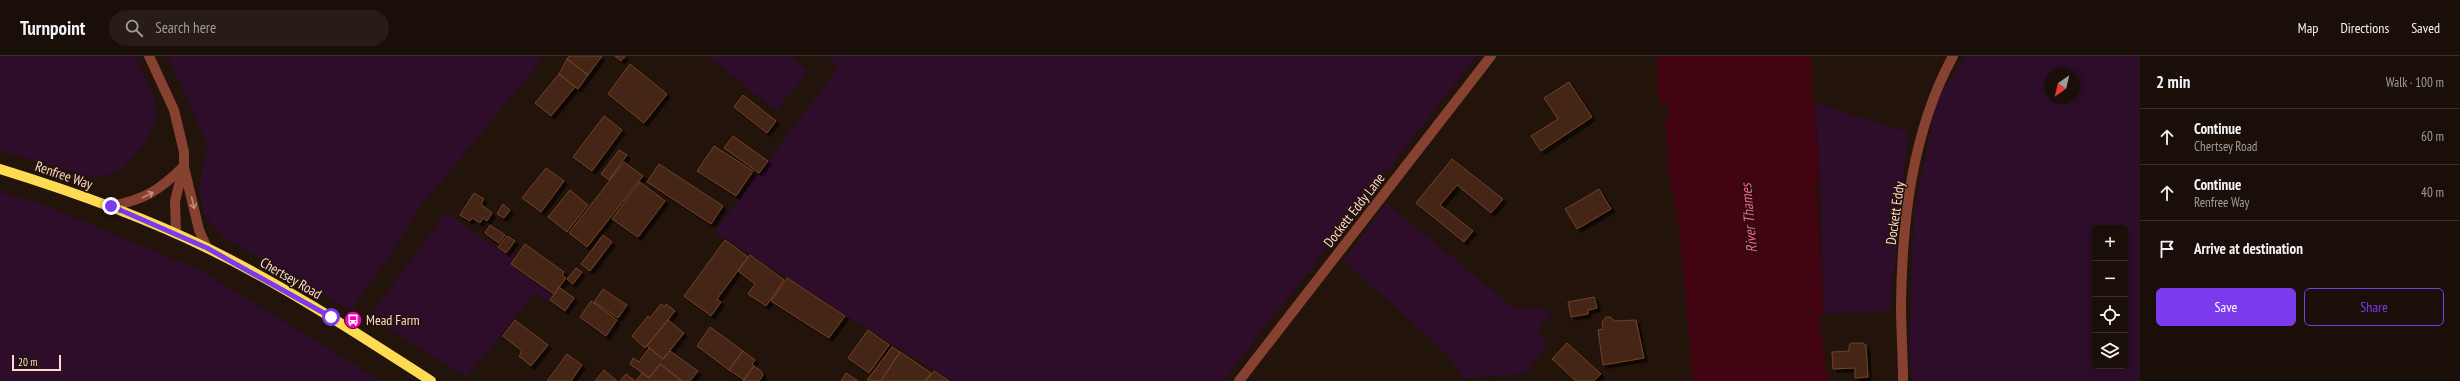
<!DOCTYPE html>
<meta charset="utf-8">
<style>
body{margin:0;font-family:"PT Sans Narrow",sans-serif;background:#271c16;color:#f1f3f6}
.controls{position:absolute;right:12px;bottom:12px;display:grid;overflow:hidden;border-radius:6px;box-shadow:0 2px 6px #0003}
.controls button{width:36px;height:36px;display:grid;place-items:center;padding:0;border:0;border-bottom:1px solid #382e29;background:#1a0e08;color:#f1f3f6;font:20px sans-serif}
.compass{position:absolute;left:2044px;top:12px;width:36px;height:36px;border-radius:50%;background:#1a0e08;box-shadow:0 2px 6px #0003;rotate:214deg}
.scale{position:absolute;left:12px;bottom:10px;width:49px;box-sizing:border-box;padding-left:4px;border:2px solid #ffdacc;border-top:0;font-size:11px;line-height:14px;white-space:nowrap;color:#ffdacc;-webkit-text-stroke:3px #22130b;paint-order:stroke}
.stop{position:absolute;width:12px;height:12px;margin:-9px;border:3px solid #7c3aed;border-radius:50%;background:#fff}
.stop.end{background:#7c3aed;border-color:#fff;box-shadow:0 1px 4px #0008}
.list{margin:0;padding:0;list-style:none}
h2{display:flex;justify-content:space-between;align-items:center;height:52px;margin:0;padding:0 16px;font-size:17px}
h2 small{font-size:13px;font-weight:400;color:#9f9c9c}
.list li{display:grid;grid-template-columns:26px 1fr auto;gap:12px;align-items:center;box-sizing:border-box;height:56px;padding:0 16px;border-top:1px solid #382e29}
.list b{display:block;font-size:15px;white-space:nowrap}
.list p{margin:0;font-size:13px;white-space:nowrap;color:#9f9c9c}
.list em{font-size:13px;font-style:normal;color:#9f9c9c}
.actions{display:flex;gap:8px;padding:12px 16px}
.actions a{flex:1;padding:9px 0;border:1px solid #7c3aed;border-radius:6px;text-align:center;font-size:14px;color:#7c3aed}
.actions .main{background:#7c3aed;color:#fff}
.icon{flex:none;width:22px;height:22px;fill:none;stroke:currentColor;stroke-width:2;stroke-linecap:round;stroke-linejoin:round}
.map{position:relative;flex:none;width:2140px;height:325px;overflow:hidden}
header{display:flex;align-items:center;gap:24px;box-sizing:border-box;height:56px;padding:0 20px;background:#1a0e08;border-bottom:1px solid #382e29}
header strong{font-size:19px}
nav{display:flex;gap:22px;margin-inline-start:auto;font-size:14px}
.search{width:280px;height:36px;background:#271c16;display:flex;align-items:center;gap:10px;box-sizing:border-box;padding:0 14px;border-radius:22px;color:#9f9c9c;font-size:15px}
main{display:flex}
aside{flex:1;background:#1a0e08}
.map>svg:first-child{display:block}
</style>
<header>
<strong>Turnpoint</strong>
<div class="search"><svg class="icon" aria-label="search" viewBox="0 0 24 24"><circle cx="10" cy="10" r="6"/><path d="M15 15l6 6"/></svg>Search here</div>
<nav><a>Map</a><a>Directions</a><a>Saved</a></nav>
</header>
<main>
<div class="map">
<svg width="2140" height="325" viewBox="0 0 2140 325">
<defs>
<filter id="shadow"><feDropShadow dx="3.5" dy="3.5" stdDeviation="0" flood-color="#0009"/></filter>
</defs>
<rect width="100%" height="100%" fill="#22130b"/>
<!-- green -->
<path fill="#2d0d29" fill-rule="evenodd" d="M 0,0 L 136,0 L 154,41 L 157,60 L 148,84 L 121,115 L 96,122 L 0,95 Z
M 168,0 L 545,0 L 422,149 L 387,204 L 351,255 L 221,180 L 203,156 L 199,132 L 207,89 Z
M 708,0 L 791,0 L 809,15 L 776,55 Z
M 826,0 L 1477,0 L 1223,325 L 951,325 L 714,176 L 835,16 L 837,9 Z
M 1966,0 L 2140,0 L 2140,325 L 1912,325 L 1909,295 L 1914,155 L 1937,43 ZM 2050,18 L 2074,18 L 2074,42 L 2050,42 ZM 2095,172 L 2125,172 L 2125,310 L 2095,310 Z
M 1815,47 L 1908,76 L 1890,255 L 1824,258 L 1820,124 Z
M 0,136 L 39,147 L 200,214 L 381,325 L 0,325 Z
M 1387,147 L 1515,253 C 1529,252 1540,249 1552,258 L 1540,270 L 1539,276 L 1547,289 L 1525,318 L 1464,322 L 1444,295 L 1343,205 Z
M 446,156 L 506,198 L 510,194 L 517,199 L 511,208 L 554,238 L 549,246 L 536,237 L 466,321 L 369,261 Z"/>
<!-- water -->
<path fill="#420411" d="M 1657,0 L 1810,0 L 1820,124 L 1816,125 L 1824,258 L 1819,261 L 1828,325 L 1693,325 L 1679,173 L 1669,117 L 1665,63 L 1670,60 L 1668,47 L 1660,48 L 1657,33 Z"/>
<!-- building -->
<path fill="#452615" stroke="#744124" filter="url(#shadow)" d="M 569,0 L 602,0 L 588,19 L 567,3 Z
M 615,0 L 625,0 L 621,5 Z
M 567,3 L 588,19 L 578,33 L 559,18 Z
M 630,8 L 667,38 L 644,67 L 608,38 Z
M 559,18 L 575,31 L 551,60 L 535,47 Z
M 1569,26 L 1592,61 L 1541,95 L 1531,80 L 1558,63 L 1544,42 Z
M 743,39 L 776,65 L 767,77 L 734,51 Z
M 604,60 L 622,74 L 592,115 L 573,101 Z
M 733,80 L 768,105 L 759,117 L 724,92 Z
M 714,90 L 753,115 L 736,140 L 697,115 Z
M 619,94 L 627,99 L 609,124 L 601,118 Z
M 1452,103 L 1503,143 L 1491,157 L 1457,129 L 1440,149 L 1473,175 L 1464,186 L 1416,147 Z
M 624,106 L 643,120 L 587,191 L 569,177 Z
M 659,108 L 723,150 L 711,168 L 647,126 Z
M 546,112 L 564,125 L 541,156 L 522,142 Z
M 640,126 L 665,145 L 638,181 L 612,163 Z
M 1599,133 L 1611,153 L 1577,173 L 1565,153 Z
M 570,134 L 588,149 L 567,176 L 548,161 Z
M 474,137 L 484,143 L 481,148 L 492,157 L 487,165 L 483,162 L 480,167 L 472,162 L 470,165 L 460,159 Z
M 503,148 L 510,154 L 504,162 L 497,158 Z
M 490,169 L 505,179 L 499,187 L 485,177 Z
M 603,179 L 612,186 L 590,215 L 581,208 Z
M 507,180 L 515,185 L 506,197 L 498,191 Z
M 725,184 L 748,201 L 717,243 L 721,246 L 711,260 L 684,240 Z
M 525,188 L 564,216 L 562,219 L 566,222 L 554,238 L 511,208 Z
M 750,199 L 784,224 L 766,250 L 748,238 L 755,228 L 738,215 Z
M 576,212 L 582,216 L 573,228 L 567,223 Z
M 787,222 L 845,260 L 829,282 L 771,245 Z
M 559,231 L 574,242 L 565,255 L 550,244 Z
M 603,233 L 627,249 L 618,262 L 594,246 Z
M 1594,241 L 1597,252 L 1588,254 L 1588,258 L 1571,261 L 1568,246 Z
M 591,245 L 617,264 L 606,280 L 580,261 Z
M 661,248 L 665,251 L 666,248 L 675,255 L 645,292 L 632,280 L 648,260 L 650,262 Z
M 1606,261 L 1610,261 L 1615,265 L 1636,264 L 1644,302 L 1603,309 L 1598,274 L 1603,273 L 1602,266 Z
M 515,264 L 548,289 L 531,310 L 519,300 L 522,295 L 503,280 Z
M 668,264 L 684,277 L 663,303 L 647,290 Z
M 710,271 L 743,295 L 729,314 L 697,290 Z
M 868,274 L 889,289 L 869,317 L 848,302 Z
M 1567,287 L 1601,318 L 1594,325 L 1576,325 L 1552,303 Z
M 1851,287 L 1862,287 L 1866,289 L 1868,321 L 1855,322 L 1855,312 L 1833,313 L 1832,296 L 1849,295 L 1849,290 Z
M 892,291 L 900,296 L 881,325 L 867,324 Z
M 649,292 L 663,303 L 670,295 L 698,315 L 690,325 L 682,325 L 660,308 L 649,322 L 630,308 L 633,302 L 639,306 Z
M 743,295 L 755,304 L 752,308 L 754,310 L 744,324 L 729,314 Z
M 900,296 L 931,317 L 925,325 L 881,325 Z
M 567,298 L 582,309 L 571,325 L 547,325 Z
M 660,308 L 682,325 L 636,325 L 642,317 L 649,322 Z
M 754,310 L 761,315 L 763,319 L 759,325 L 743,325 Z
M 604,314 L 617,325 L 595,325 Z
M 934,315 L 949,325 L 926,325 Z
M 846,317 L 858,325 L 841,325 Z
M 626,318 L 635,325 L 620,325 Z"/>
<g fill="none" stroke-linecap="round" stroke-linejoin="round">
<!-- minor -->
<path stroke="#874131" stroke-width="10" d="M 149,0 L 174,54 L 184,96 L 184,109 L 175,145 L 176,177
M 184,111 L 199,174 L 207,192
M 111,150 C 144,144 160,134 183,111
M 1239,325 L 1491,0
M 1903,325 C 1903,300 1901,275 1901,249 C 1902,165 1912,75 1953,0"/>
<!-- major -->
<path stroke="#ffda53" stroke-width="10" d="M 0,113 C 71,135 140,159 207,192 C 285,230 358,278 431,325"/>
</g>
<!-- one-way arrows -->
<defs><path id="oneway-shaft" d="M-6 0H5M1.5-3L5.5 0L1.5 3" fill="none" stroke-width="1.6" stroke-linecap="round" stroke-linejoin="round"/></defs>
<g stroke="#c38e7e">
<use href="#oneway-shaft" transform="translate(148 139) rotate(-26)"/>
<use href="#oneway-shaft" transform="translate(193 147) rotate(77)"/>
</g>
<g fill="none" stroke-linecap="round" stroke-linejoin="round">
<!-- route -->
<path stroke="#7c3aed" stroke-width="5" d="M 111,150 L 207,192 L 331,261"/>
</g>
<!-- icons -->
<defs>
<symbol id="bus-disc" viewBox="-11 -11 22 22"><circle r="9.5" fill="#f700b8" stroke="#22130b"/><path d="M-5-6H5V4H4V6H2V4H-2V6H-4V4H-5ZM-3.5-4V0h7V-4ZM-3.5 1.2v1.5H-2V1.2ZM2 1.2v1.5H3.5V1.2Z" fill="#fff"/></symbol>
</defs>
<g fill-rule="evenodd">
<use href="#bus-disc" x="343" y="254" width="20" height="20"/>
</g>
<g text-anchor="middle" stroke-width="3" stroke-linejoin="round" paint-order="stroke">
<!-- street labels -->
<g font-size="14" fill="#ffdacc" stroke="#22130b">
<text transform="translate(64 119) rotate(19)" y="5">Renfree Way</text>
<text transform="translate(1354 154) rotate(-52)" y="5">Dockett Eddy Lane</text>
<text transform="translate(1895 157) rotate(-82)" y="5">Dockett Eddy</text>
<text transform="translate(291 222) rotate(30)" y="5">Chertsey Road</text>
</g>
<!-- poi labels -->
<g font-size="14" fill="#ffdacc" stroke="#22130b" text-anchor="start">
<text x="366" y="269">Mead Farm</text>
</g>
<!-- water labels -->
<g font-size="15" font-style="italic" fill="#ff5a99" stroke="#22130b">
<text transform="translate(1749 162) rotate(-95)" y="5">River Thames</text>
</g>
</g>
</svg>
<div class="controls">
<button>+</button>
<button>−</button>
<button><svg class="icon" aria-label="locate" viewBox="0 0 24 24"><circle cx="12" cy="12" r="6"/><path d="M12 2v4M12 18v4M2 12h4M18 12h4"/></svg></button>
<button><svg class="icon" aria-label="layers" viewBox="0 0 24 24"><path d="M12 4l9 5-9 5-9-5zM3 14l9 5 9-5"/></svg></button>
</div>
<svg class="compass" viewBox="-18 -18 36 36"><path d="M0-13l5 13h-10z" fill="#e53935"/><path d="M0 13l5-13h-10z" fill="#9f9c9c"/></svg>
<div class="scale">20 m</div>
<div class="stop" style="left:331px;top:261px"></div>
<div class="stop end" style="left:111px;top:150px"></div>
</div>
<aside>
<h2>2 min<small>Walk · 100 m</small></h2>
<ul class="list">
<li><svg class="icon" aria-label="ahead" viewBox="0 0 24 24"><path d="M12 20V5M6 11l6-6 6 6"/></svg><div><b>Continue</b><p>Chertsey Road</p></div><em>60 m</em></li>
<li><svg class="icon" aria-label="ahead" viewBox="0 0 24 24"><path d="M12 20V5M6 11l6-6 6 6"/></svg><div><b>Continue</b><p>Renfree Way</p></div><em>40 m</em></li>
<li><svg class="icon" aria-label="arrive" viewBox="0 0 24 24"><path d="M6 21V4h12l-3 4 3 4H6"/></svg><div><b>Arrive at destination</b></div></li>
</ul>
<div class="actions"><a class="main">Save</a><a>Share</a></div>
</aside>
</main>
